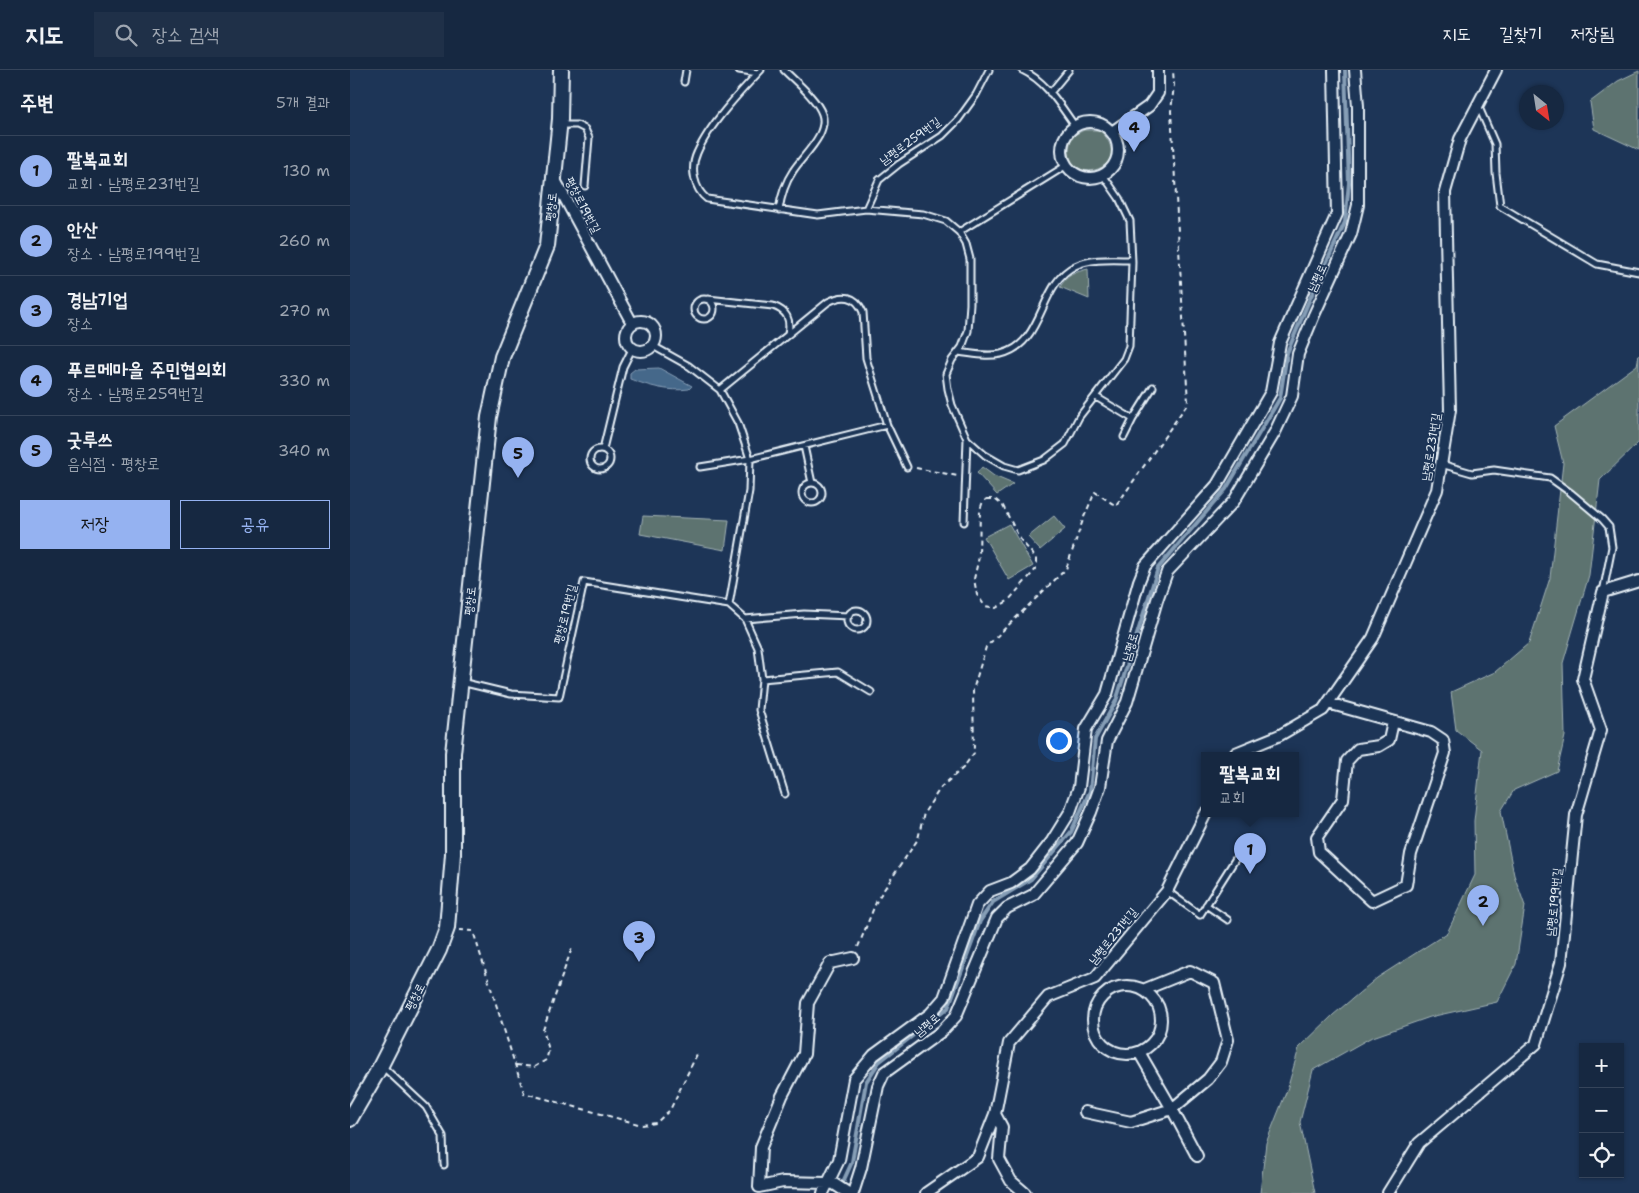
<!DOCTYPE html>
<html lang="ko">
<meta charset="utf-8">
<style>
body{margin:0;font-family:"Shantell Sans","Poor Story",sans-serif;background:#1f3048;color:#f1f3f6}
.controls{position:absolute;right:15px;bottom:15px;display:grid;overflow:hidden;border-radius:0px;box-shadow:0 1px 4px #0004}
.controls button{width:45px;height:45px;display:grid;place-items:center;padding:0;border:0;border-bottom:1px solid #35445a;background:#162841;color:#f1f3f6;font:25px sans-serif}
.compass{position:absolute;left:1169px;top:15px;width:45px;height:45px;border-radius:50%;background:#162841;box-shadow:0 1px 4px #0004;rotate:150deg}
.you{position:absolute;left:708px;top:670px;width:18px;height:18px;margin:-12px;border:4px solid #fff;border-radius:50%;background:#1a73e8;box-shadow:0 0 0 8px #1a73e833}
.badge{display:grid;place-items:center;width:32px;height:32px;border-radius:50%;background:#95b2f1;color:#111;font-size:16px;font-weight:700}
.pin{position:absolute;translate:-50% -41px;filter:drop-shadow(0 1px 2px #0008)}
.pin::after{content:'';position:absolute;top:26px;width:18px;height:15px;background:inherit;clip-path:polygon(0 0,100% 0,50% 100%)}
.popup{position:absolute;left:851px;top:682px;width:98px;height:65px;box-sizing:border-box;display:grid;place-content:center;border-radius:0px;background:#162841;filter:drop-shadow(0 1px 4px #0005);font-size:16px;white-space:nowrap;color:#9ea6b1}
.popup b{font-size:19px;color:#f1f3f6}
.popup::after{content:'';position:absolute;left:50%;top:100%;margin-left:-10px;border:10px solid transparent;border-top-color:#162841}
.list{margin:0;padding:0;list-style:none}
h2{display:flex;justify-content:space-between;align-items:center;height:65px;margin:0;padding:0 20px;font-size:21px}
h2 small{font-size:16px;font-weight:400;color:#9ea6b1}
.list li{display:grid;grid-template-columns:32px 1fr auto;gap:15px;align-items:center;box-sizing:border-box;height:70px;padding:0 20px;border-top:1px solid #35445a}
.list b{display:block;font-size:19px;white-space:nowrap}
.list p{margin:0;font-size:16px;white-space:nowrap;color:#9ea6b1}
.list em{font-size:16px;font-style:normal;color:#9ea6b1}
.actions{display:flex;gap:10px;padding:15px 20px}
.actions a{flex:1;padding:11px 0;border:1px solid #95b2f1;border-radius:0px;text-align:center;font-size:18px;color:#95b2f1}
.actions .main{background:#95b2f1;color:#111}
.icon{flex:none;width:28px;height:28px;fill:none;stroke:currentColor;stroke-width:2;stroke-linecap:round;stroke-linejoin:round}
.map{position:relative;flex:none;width:1289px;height:1123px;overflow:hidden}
header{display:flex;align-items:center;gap:30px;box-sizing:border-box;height:70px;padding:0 25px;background:#162841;border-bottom:1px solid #35445a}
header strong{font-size:24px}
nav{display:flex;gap:28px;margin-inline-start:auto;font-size:18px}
.search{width:350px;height:45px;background:#1f3048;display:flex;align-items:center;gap:12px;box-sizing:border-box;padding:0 18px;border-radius:0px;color:#9ea6b1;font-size:19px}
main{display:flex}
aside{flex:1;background:#162841}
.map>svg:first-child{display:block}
</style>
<header>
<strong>지도</strong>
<div class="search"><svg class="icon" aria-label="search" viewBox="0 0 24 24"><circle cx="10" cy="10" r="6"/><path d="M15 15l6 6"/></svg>장소 검색</div>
<nav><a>지도</a><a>길찾기</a><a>저장됨</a></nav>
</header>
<main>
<aside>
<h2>주변<small>5개 결과</small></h2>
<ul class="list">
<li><span class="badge">1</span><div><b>팔복교회</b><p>교회 · 남평로231번길</p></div><em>130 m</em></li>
<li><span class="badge">2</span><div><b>안산</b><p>장소 · 남평로199번길</p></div><em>260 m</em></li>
<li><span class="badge">3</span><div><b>경남기업</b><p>장소</p></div><em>270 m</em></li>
<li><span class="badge">4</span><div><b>푸르메마을 주민협의회</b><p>장소 · 남평로259번길</p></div><em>330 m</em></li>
<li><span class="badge">5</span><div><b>굿루쓰</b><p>음식점 · 평창로</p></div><em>340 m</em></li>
</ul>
<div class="actions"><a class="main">저장</a><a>공유</a></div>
</aside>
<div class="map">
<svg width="1289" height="1123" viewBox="0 0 1289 1123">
<rect width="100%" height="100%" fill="#1d3557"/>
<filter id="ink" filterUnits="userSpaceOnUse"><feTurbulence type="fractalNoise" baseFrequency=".02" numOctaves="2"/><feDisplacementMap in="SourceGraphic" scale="10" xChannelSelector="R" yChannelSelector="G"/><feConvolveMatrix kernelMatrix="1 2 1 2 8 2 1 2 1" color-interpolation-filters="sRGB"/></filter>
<g filter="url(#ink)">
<!-- green -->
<path fill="#5d736f" stroke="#a2b2b4" d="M 1289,1 L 1289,80 L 1244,59 L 1240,32 L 1268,11 Z
M 734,60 L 750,60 C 792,103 702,122 722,66 Z
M 738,199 L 739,229 L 710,217 C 717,205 725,202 738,199 Z
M 1289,285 L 1289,372 L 1250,410 L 1239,505 L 1213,593 L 1215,666 L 1207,701 L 1164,720 L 1151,741 L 1164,805 L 1175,836 L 1166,894 L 1147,932 L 1080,947 L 1020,968 L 963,1000 L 950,1052 L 965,1123 L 910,1123 L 916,1073 L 937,1020 L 949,978 L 983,945 L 1027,908 L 1097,863 L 1125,805 L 1124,751 L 1132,680 L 1106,660 L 1101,622 L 1145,602 L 1179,573 L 1200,508 L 1213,393 L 1204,356 L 1287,295 Z
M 632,397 L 644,406 L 663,414 L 647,425 L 627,403 Z
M 293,446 L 379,450 L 375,480 L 290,464 Z
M 704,446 L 715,459 L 690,480 L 678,467 Z
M 659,454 L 683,496 L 659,510 L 634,467 Z"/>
<!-- water -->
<path fill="#44678a" stroke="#869eb6" d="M 309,298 L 342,316 L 339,319 C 318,322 299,316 280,309 L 280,303 L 285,299 Z"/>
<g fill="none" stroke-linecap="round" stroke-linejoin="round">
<!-- stream -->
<path stroke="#869eb6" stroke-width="4" d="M 488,1123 L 502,1092 L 516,1012 L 529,992 L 598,938 L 630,851 L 643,832 L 681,809 L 721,762 L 740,721 L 745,669 L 766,631 L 808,498 L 876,419 L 930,328 L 937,283 L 958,233 L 995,152 L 999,113 L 995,0"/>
<defs>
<path id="lane" d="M 389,0 L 408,3
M 411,0 C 390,22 359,55 347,83 C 340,98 344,119 357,129 L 468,145 L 516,139 L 573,144 L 596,151 L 609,162 L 616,174 L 620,189 L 620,234 L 618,261 L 612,277 L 602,290 L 596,304 L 598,319 L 602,335 L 617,369 L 635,385 L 654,396 L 668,400 L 694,390 L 715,374 L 729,347 L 774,289 L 779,276 L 782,192 L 780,151 L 769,128 L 753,105
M 672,0 C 696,11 710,35 725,56
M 334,12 L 336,0
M 700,23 L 719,0
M 1128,35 L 1145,74 L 1146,103 L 1150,136 L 1247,194 L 1289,202
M 210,55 L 227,55 L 235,59 L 239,68 L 235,116
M 516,139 L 529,110 L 549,94 L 592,66 L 608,50 L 626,25 L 639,0
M 429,140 C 431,126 435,113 443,101 C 453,85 479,64 472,44 C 467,29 445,11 434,0
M 609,162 L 717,95
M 358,229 L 423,236 C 437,241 441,249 438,264
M344 239a10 10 0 1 1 20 0a10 10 0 1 1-20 0Z
M 303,276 L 339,296 L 370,320 L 388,353 L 400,389 L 399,421 L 379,535
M 608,282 C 622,284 637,287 651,284 C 695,274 688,214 725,196 C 742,188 763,190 782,190
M 370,320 L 478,232 C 493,224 506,225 513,242 L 516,288 L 537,355 L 557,397
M 746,327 L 783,349 L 803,317
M 774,367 L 783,349
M 454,376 L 462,413
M 253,379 L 273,297 L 282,279
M240 389a10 10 0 1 1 20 0a10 10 0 1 1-20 0Z
M 1091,394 L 1122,403 L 1144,400 L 1200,408 L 1221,423 L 1252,449 L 1259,457 L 1262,477 L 1253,522
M 350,397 L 400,389 L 537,355
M452 423a10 10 0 1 1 20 0a10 10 0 1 1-20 0Z
M 614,452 L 617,369
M497 550a10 10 0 1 1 20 0a10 10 0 1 1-20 0Z
M 395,549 L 454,544 L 499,546
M 412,609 L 488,602 L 521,622
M 111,612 L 161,624 L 209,627 L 234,512 L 379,535 L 395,549 L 408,578 L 412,609 L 409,640 L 435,724
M 817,821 L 850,845 L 893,777
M 856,835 L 878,850
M 31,995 L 76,1037 L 93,1066 L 94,1095"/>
<path id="street" d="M712 80a28 28 0 1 1 56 0a28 28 0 1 1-56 0Z
M 762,62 L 799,36 L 808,23 L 808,0
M 204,108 L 282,253
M276 266a15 15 0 1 1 30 0a15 15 0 1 1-30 0Z
M 978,633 L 1081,662 L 1093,670 L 1095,683 L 1061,784 L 1056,815 L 1022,831 L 969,782 L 967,767 L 993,729 L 997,691 L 1008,679 L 1029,676 L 1039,670 L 1043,652
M 885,685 L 886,683 L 930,665 L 973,640 L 1023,568 L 1087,420 L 1100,340 L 1095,122 L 1110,69 L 1146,0
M743 950a34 34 0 1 1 68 0a34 34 0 1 1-68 0Z
M 789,982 L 822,1039 L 847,1086
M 735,1042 L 781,1052 L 822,1039 L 858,1009 L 871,992 L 878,970 L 864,913 L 840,901 L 793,920
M 645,1044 L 652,1057 L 649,1089 L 661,1111 L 675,1123
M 473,1123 L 489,1090 L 504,1009 L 524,985 L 580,944 L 594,928 L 627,835 L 640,821 L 661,813 L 680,799 L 702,771 L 720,742 L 729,717 L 736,659 L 757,624 L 789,511 L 795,496 L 867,415 L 921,322 L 930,273 L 987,144 L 984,0
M 498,1123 L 484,1114 L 477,1113 L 433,1112 L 409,1117 L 411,1077 L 432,1026 L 454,984 L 458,933 L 480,893 L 503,888
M 503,1123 L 511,1098 L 528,1016 L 534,1003 L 592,961 L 606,946 L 647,848 L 657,838 L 683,825 L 727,773 L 741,742 L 750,717 L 757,671 L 777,632 L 807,530 L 817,502 L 884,431 L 925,362 L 942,326 L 948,284 L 964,245 L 1001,164 L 1008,135 L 1008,36 L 1005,0
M 576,1123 L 628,1087 L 645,1044 L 659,973 L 698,927 L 745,908 L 817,821 L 856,743
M 1038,1123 L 1069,1073 L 1186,974 L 1211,893 L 1226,745 L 1251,660 L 1233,609 L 1253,522 L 1289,511"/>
<path id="secondary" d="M 0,1049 L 29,999 L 89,880 L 97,858 L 103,784 L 103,683 L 139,347 L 152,287 L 197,176 L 210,49 L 211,0"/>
</defs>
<!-- lane casing -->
<use href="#lane" stroke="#e8f1f8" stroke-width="9"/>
<!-- street casing -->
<use href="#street" stroke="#e8f1f8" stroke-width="14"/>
<!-- secondary casing -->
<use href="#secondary" stroke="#e8f1f8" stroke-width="18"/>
<!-- path -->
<path stroke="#e8f1f8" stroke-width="2" stroke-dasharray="5 4" stroke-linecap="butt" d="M 566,398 L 608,406
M 637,429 L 645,429 L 653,436 L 670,469 L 686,488 L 686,499 L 658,531 L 646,538 L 635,536 L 627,525 L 624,509 L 629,487 L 630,440 L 633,431 Z
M 109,860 L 123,861 L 174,1023 L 292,1055 L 306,1053 L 320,1040 L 348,982
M 508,877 L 527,830 L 568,769 L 574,743 L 591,717 L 613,698 L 624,683 L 623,620 L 636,577 L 716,499 L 734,447 L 745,422 L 766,436 L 838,333 L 821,41 L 824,15 L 823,0
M 166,995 L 184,997 L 196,990 L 199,980 L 193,960 L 222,878"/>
<!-- lane -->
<use href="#lane" stroke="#1d3557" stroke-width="5"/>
<!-- street -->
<use href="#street" stroke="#1d3557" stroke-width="10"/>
<!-- secondary -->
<use href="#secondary" stroke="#1d3557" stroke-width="14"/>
</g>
</g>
<g text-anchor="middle" stroke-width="4" stroke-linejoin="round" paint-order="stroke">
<!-- street labels -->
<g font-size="12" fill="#e8f1f8" stroke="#1d3557">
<text transform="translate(560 71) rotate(-36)" y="4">남평로259번길</text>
<text transform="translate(233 135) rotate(62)" y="4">평창로19번길</text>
<text transform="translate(201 137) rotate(-84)" y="4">평창로</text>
<text transform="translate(967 208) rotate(-65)" y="4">남평로</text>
<text transform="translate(1081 377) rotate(-81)" y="4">남평로231번길</text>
<text transform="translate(120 531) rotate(-84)" y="4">평창로</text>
<text transform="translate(215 544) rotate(-76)" y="4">평창로19번길</text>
<text transform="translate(780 577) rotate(-74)" y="4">남평로</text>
<text transform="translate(1204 832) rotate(-84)" y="4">남평로199번길</text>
<text transform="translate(763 866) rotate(-51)" y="4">남평로231번길</text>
<text transform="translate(65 927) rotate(-63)" y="4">평창로</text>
<text transform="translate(577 955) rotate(-40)" y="4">남평로</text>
</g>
</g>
</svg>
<div class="controls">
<button>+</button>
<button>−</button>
<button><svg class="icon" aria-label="locate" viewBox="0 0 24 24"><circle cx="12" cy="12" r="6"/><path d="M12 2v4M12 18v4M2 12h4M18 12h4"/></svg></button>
</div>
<svg class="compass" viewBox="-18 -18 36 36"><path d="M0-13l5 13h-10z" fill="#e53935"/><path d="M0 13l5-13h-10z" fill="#9ea6b1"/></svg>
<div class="you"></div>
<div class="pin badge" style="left:900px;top:804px">1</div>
<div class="popup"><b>팔복교회</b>교회</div>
<div class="pin badge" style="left:1133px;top:856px">2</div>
<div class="pin badge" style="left:289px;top:892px">3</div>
<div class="pin badge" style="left:784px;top:82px">4</div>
<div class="pin badge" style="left:168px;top:408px">5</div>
</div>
</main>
